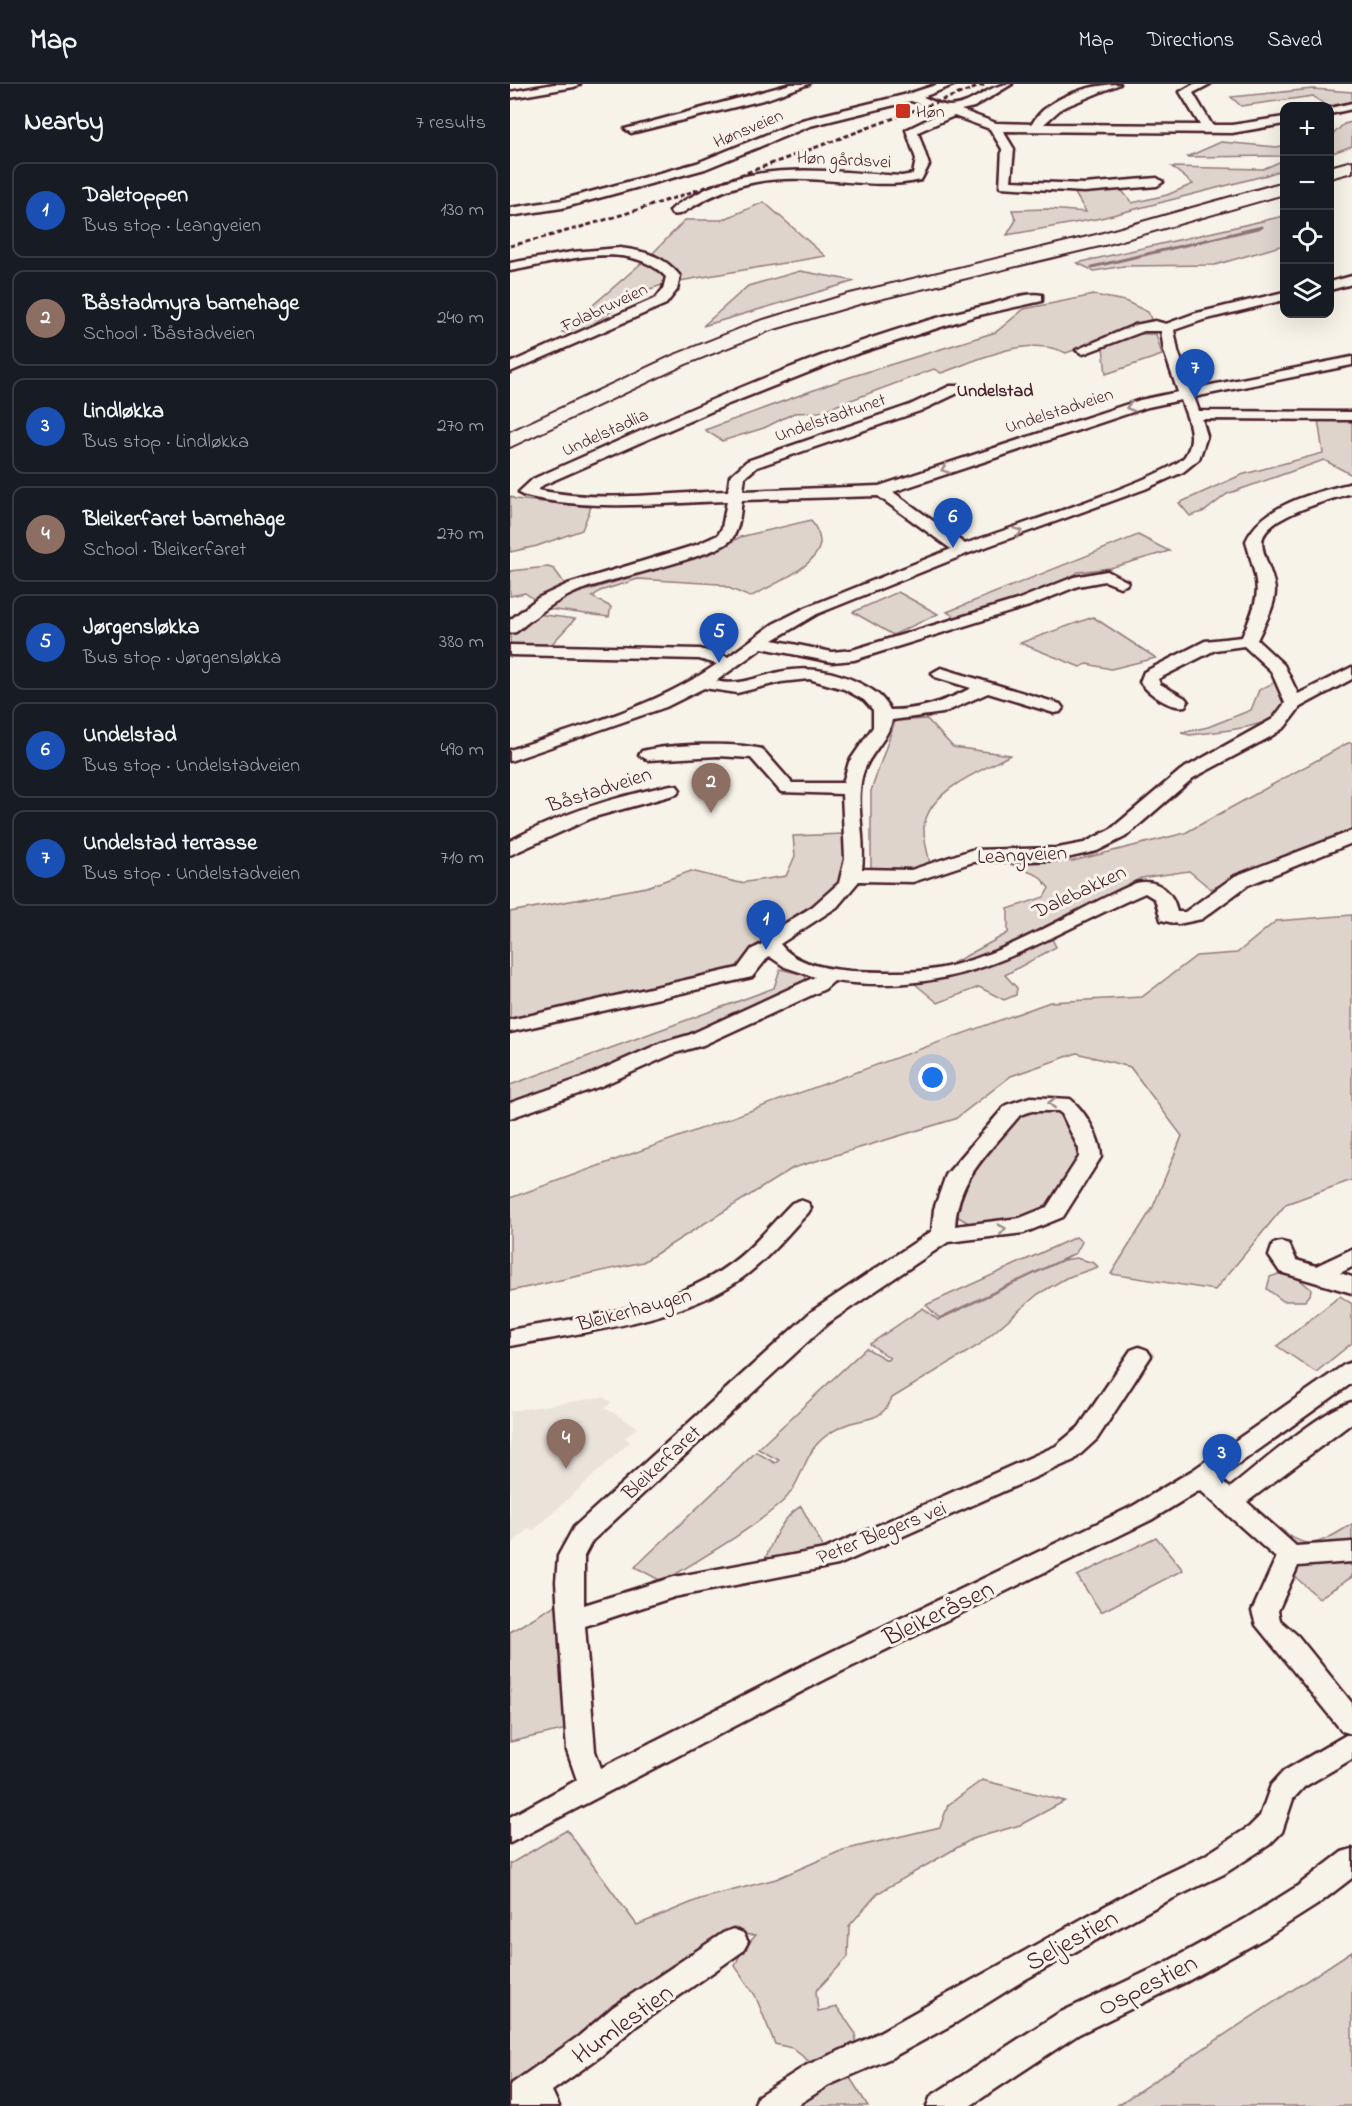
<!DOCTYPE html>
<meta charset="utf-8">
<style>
body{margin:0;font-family:"Indie Flower",sans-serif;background:#20242c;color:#f1f3f6}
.controls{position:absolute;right:18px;top:18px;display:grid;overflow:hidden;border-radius:12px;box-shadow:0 6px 24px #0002}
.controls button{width:54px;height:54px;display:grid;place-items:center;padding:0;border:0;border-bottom:2px solid #363941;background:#171b24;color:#f1f3f6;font:30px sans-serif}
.you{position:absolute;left:423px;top:994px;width:21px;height:21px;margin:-15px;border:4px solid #fff;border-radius:50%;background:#1a73e8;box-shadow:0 0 0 9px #1a73e833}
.badge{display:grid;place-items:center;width:39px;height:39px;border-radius:50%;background:#0b8043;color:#fff;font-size:20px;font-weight:700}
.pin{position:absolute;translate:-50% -50px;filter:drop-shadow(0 2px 3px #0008)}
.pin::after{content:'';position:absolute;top:32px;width:21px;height:18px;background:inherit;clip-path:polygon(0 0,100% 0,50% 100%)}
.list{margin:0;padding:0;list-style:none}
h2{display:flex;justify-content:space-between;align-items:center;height:78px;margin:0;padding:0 24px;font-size:26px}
h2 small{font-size:20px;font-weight:400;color:#9ea1a6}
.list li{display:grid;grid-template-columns:39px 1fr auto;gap:18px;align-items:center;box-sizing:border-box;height:96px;margin:0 12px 12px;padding:0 12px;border:2px solid #363941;border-radius:12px}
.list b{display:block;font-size:22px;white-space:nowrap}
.list p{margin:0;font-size:20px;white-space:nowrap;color:#9ea1a6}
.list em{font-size:20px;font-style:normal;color:#9ea1a6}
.icon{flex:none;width:33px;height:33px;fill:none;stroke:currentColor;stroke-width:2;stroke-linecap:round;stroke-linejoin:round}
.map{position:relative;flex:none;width:842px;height:2022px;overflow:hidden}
header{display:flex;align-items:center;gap:36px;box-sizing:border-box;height:84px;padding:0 30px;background:#171b24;border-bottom:2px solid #363941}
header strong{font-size:28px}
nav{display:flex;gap:33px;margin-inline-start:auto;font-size:21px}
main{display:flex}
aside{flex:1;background:#171b24}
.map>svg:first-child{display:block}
</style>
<header>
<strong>Map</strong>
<nav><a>Map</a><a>Directions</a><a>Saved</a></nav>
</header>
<main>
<aside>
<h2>Nearby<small>7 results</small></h2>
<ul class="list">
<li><span class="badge" style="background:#1a4fb4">1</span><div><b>Daletoppen</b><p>Bus stop · Leangveien</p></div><em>130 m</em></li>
<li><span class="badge" style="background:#8d6e63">2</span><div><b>Båstadmyra barnehage</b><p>School · Båstadveien</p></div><em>240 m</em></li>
<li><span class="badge" style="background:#1a4fb4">3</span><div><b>Lindløkka</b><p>Bus stop · Lindløkka</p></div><em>270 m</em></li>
<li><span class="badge" style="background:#8d6e63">4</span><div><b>Bleikerfaret barnehage</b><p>School · Bleikerfaret</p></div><em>270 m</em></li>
<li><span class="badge" style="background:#1a4fb4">5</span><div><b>Jørgensløkka</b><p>Bus stop · Jørgensløkka</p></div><em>380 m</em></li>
<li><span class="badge" style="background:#1a4fb4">6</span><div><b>Undelstad</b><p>Bus stop · Undelstadveien</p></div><em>490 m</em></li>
<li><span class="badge" style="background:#1a4fb4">7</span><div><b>Undelstad terrasse</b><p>Bus stop · Undelstadveien</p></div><em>710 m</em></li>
</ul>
</aside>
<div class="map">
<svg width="842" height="2022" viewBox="0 0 842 2022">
<rect width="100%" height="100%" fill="#f7f3e8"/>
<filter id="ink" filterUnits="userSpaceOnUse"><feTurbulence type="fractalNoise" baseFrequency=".0167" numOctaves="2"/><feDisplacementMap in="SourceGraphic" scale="12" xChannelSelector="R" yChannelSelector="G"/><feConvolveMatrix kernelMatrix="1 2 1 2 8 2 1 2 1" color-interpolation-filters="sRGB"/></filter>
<g filter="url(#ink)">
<!-- built -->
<path fill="#eae3da" d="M 93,1313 L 101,1318 L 95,1324 L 127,1343 L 115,1354 L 120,1358 L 24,1446 L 19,1444 L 0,1461 L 0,1327 Z"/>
<!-- green -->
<path fill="#ded4cc" stroke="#947a7c" stroke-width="1.5" d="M 803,5 L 842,8 L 842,19 L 820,25 L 803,12 L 731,22 L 721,13 Z
M 842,38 L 842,62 L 820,70 L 820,53 L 834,40 Z
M 711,58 L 767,63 L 774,61 L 774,72 L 677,73 Z
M 774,76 L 774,85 L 757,91 L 591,134 L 497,151 L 506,136 L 502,126 L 538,125 L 576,128 L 563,106 L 609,103 L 622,119 L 657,111 L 683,100 L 662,83 L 753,85 Z
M 254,118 L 315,172 L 158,199 L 128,209 L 66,252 L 52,248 L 143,169 L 175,136 L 212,136 Z
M 774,132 L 774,161 L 705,181 L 614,182 L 584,187 L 567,179 Z
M 290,187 L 345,197 L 193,242 L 238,202 Z
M 584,211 L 615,217 L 638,228 L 641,235 L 636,240 L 556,269 C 518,250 469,276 431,289 L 424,285 L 309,328 L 284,329 L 254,344 L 212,357 L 195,346 L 334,295 L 486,248 L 514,225 Z
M 618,250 L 646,250 L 652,271 L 596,290 L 593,263 Z
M 808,335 L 842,336 L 842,391 L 814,376 L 717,410 L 695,427 L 680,432 L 669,419 L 731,391 L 813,369 Z
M 0,412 L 5,415 L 81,423 L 72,446 L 27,462 L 0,468 Z
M 301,436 C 305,442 310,451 310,458 C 310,482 258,503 240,513 L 209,500 L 128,495 L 90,507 L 82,513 L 101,523 L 99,533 L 38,525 L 51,516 L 68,509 L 202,469 L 230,453 Z
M 628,451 L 659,467 L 600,484 L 568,488 L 553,500 L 448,535 L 437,528 Z
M 38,483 L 44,485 L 58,504 L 28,518 L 15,509 L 0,512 L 0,487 Z
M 388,508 L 428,530 L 383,551 L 343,528 Z
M 27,530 L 65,535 L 38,564 L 0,562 L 0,551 Z
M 583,533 L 646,574 L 601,585 L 577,580 L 570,583 L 510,559 Z
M 769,596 C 772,607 776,618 769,628 C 756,645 701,648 680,651 L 671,649 L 698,643 L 741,626 L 749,606 Z
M 417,635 L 443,663 L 500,671 C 471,688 419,705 414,743 C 413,754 418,769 420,780 L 388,790 L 361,784 L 361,707 L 385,637 Z
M 838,659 L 842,659 L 842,745 L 701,805 L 679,787 L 631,794 L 536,843 L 546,863 L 495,891 L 507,904 L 506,911 L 494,916 L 469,903 L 428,919 L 405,900 L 498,849 L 498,825 L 534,813 L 539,804 L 529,792 L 500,780 L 563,777 L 675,749 Z
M 333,750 L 338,797 L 322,814 L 246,861 L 227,890 L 0,935 L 0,828 L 137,803 L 181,787 L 230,799 L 276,792 L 285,772 L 283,752 Z
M 842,831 L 842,1096 L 776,1120 L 705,1206 L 601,1190 L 643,1123 L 672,1052 L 620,983 L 567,969 L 501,992 L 445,1035 L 283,1084 L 133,1178 L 0,1207 L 0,1114 L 540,918 L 632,913 L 686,872 L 727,869 L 766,837 Z
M 270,885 L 295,891 L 297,900 L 172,954 L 153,959 L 67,996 L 0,1018 L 0,1001 L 264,904 Z
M 553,1025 L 573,1070 L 537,1125 L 510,1138 L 467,1144 L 445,1131 L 448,1099 L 504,1032 L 518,1027 Z
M 566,1153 L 572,1158 L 566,1169 L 429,1234 L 416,1221 Z
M 566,1174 L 584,1179 L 588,1183 L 556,1194 L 528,1210 L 469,1261 L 382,1314 C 371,1338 358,1333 338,1340 C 329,1343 316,1351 310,1357 C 294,1371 291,1402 271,1419 C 236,1450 192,1473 153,1498 L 125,1483 L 246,1368 L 265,1379 L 269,1376 L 248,1365 L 356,1264 L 377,1276 L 380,1274 L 360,1260 L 413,1224 L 428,1236 L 553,1176 Z
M 774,1188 L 790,1196 L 801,1205 L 800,1211 L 795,1217 L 773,1217 L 757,1205 L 760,1193 Z
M 830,1212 L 842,1220 L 842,1259 L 806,1288 L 767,1262 Z
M 291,1422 L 319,1474 L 250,1488 C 260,1464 268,1436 291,1422 Z
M 751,1430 C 795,1462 793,1471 842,1440 L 842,1463 L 788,1467 L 749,1432 Z
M 646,1453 L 673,1486 L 591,1528 L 567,1492 Z
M 819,1476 L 831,1476 L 842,1482 L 842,1493 L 809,1514 L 783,1491 L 783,1486 C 792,1481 807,1481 819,1476 Z
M 47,1520 L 56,1566 L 57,1645 L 0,1658 L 0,1548 Z
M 472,1696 L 555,1717 L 510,1741 L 462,1755 L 368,1809 L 339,1842 L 338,1873 L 306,1907 L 308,1927 L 327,1923 L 346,1950 L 344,1966 L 309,1985 L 282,1964 L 265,1960 L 245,1911 L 225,1882 L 231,1868 L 246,1851 L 220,1850 L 0,2013 L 0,1780 L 57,1746 L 127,1841 L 190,1815 L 266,1795 L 333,1766 L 430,1743 L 438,1721 Z
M 842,1867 L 842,2022 L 606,2022 Z
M 335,1986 L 358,2022 L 271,2022 Z"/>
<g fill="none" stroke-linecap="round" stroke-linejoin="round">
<!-- stream -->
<path stroke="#8e7275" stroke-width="3" d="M 582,183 L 752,143"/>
<defs>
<path id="minor" d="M 44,0 L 70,0 L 64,3 L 0,14 L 0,8 Z
M 281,0 L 299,0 L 257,15 L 121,49 L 115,45 Z
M 429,0 L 446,0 L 413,13 C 421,16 432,22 440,22 C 464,21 477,0 502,0 L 464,23 L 451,26 L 486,39 L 522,40 C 537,13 581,0 610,0 L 552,24 L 534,40 L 690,41 L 670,8 L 684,0 L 700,0 L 683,9 L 702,41 L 722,41 L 774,33 L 774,40 L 722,49 L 493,47 L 504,65 L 501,97 L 574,100 L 647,94 L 653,98 L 647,102 L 574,108 L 490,103 L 492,65 L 480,45 L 444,32 L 408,48 L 419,81 L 411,96 C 362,108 301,87 246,98 C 223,102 202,111 182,123 C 175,127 170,132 162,130 L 160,127 C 166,120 175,116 183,112 C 245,75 324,88 392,92 L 403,90 L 406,75 L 396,46 L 433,28 L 401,17 L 300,42 L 195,85 L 52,124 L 0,132 L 0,124 L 51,116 L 187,79 L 292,36 L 398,10 Z
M 842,19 L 842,25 L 820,30 L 820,24 Z
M 110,164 C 135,167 154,172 170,192 L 167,206 L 156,220 L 0,288 L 0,279 L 146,214 L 153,205 L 156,193 C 118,153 48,179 0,187 L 0,179 L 62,168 Z
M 842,192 L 842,200 L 820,206 L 820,198 Z
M 774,208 L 774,216 L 693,236 L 664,246 L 668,267 L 681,305 L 842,273 L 842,281 L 684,313 L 689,327 L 842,328 L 842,336 L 692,335 L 697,352 L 689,375 L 673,388 L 635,405 L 459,469 L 307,530 L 263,556 L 322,568 L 342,566 L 507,516 L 564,493 L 597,487 L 618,498 L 616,501 L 610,503 L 595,497 L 568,502 L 519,522 L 344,576 L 322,578 L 252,564 L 206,597 C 227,603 248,593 269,588 C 295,582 321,586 345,597 C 360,604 373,611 380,626 C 410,626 435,618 461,604 L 425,593 L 422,589 L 431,584 L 550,620 L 553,624 L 550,628 L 544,629 L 478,609 L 433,629 L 382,636 C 377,658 357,671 352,693 C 345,723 356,755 352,785 L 401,786 L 461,766 L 548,764 L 574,759 L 601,745 L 671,686 L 763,635 L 775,619 L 761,587 L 734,562 L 705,566 L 648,595 L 650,600 L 675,614 L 678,618 L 675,622 C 660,625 639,610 630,598 L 634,588 L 695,557 L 732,553 C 753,506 749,506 736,457 C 754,419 805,409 842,399 L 842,409 C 822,415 751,433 752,459 C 753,475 765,492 765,508 C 764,525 754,541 747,556 L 774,581 L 788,610 L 842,583 L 842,595 L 790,623 L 775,643 L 760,653 L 683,694 L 615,753 L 587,767 L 548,776 L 463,778 L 403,798 L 349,797 L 327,823 L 270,860 C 285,880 317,885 341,887 C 372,888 408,890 437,883 C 504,867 564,826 626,799 C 648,794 664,808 667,828 L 675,828 L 725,792 L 842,747 L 842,759 L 738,801 L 692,835 L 668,840 L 651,836 L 645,815 L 635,809 C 522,858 457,914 324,897 L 315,905 L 193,961 L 165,969 L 91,1002 L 0,1034 L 0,1019 L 77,992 L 151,959 L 179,951 L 305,893 L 275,883 L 259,872 L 242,893 L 0,948 L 0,936 L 228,884 L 242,865 L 251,861 L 258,850 L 302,823 L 329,799 L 335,775 L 332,710 L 271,708 L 241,674 L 208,672 L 138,676 L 129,671 L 132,667 C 159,660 225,658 252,665 L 282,699 L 333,699 L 339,678 L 363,643 L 363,626 L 354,616 L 334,605 L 299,595 L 271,598 L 227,609 L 194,604 L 156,623 L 0,677 L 0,666 C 70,642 146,623 207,580 L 189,575 L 0,571 L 0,561 L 190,565 L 218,573 L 263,540 L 295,524 L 441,465 L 368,412 L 232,416 C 230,429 230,445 221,456 C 205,473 97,495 68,507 C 44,517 26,532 6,548 L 0,549 L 0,536 L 28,514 L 58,500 L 186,461 L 208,451 L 212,444 L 217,417 C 149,419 78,428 12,411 L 9,408 L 23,395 C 171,330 320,257 478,221 C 493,218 517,207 532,211 L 532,217 L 465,232 L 340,272 L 216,321 L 33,401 L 28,406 C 89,419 157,409 218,407 L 220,392 L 237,377 L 400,321 L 440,302 L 450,302 L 450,308 L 410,327 L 247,383 L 235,393 L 233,407 L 369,402 L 630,316 L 668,308 L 654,267 L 651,247 L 634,247 L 573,270 L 566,266 L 625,241 L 645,237 L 656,240 L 683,230 ZM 671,316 C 677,334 688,354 675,372 C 662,392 488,448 455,460 L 383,408 L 638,323 Z
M 161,701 L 167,702 L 170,706 L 167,710 L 84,733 L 0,771 L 0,757 C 51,729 105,713 161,701 Z
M 520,1013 L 560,1015 C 575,1026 591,1055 591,1073 L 553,1133 L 514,1149 L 438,1158 L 318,1239 L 82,1457 L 74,1472 L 74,1521 L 164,1493 L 315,1465 L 546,1362 L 569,1343 L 621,1266 L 629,1263 L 637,1266 L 641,1272 L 637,1278 L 587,1355 L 564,1376 L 328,1481 L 164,1513 L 75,1542 L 85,1667 L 91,1684 L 296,1580 L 623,1422 L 683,1386 L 834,1281 L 842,1278 L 842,1299 L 709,1394 L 720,1404 C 750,1381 808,1328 842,1318 L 842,1339 L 737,1418 L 786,1462 L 842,1458 L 842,1478 L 788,1482 L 768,1527 L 770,1536 L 788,1552 L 842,1619 L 842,1650 L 832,1647 L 746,1541 L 742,1527 L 766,1474 L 690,1406 L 641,1436 L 314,1596 L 0,1759 L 0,1733 L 67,1696 L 57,1667 L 46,1498 L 48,1472 L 64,1443 L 302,1227 L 422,1147 L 424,1125 L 436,1091 L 496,1021 ZM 522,1027 L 548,1027 L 552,1030 L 569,1065 L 569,1073 L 537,1123 L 510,1134 L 445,1142 C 448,1092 480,1068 510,1031 Z
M 290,1116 L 298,1119 L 301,1124 L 298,1129 C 278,1149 259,1174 236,1191 C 177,1237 72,1248 0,1262 L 0,1246 C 72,1232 159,1226 220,1180 C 243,1164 262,1139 282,1119 Z
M 771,1158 L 779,1160 L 786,1176 L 806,1182 L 842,1165 L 842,1183 L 830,1189 L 842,1193 L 842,1209 L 770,1188 L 759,1172 L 763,1160 Z
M 836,1651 L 842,1651 L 842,1675 L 794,1703 L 783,1715 L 772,1748 L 759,1761 L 714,1790 L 651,1820 L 516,1895 L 447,1938 L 381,1974 L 319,2001 L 286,2022 L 244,2022 L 248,2012 L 297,1981 L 359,1954 L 631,1802 L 694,1772 L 739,1743 L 750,1732 L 761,1701 L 774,1687 Z
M 842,1765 L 842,1794 L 807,1821 L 755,1854 L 676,1898 L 569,1950 L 460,2022 L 417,2022 L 421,2012 L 547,1930 L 655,1879 L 735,1835 L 786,1803 L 832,1768 Z
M 223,1845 L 233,1849 L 238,1858 L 233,1867 L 125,1943 L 91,1972 L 42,2007 L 49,2022 L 0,2022 L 0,2001 L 69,1952 L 103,1923 L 213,1849 Z"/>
<path id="highway" d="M 842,77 L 842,88 L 820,94 L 820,83 Z
M 774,98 L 774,110 L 598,160 L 349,220 L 261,246 L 176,280 L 0,363 L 0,348 L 162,272 L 247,238 L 336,211 L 586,151 Z"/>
</defs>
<!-- minor casing -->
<use href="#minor" stroke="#4a1f2b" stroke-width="5"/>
<!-- highway casing -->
<use href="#highway" stroke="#4a1f2b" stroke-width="4"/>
<!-- minor -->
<use href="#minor" fill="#f7f3e8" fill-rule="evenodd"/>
<!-- highway -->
<use href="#highway" fill="#f7f3e8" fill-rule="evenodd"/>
<!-- rail -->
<path stroke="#4a1f2b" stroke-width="3" stroke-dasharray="5 3" stroke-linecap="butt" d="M 0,162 C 163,122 319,57 476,0"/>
</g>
<!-- one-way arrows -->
<defs><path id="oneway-chevron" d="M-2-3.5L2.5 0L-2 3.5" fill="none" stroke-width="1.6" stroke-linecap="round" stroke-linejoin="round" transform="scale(1.5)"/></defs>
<g stroke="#a0898a">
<use href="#oneway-chevron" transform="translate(620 323) rotate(164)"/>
<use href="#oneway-chevron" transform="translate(435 385) rotate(161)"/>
<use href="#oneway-chevron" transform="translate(508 448) rotate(-20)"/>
<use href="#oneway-chevron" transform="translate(542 1019) rotate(-179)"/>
<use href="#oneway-chevron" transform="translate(492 1145) rotate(-11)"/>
</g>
</g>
<!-- markers -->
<rect fill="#c8321e" stroke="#f7f3e8" stroke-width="2" x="385" y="19" width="16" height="16" rx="3"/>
<g text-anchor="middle" stroke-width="6" stroke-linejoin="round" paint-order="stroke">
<!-- far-poi labels -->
<g font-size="18" fill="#4a1f2b" stroke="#f7f3e8" text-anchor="start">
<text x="406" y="33">Høn</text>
</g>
<!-- far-street labels -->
<g font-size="18" fill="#4a1f2b" stroke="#f7f3e8">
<text transform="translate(238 44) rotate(-23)" y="6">Hønsveien</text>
<text transform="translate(334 75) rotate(3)" y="6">Høn gårdsvei</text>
<text transform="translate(94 223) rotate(-25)" y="6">Folabruveien</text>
<text transform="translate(549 326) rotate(-18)" y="6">Undelstadveien</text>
<text transform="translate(320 333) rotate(-19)" y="6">Undelstadtunet</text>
<text transform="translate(95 348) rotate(-24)" y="6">Undelstadlia</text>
</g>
<!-- far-neighbourhood labels -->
<g font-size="18" font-weight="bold" fill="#4a1f2b" stroke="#f7f3e8">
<text x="485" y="312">Undelstad</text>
</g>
<!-- street labels -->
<g font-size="21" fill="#4a1f2b" stroke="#f7f3e8">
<text transform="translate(89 705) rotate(-18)" y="7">Båstadveien</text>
<text transform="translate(512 770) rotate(-3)" y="7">Leangveien</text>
<text transform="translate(569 807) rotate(-25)" y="7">Dalebakken</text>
<text transform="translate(124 1225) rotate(-15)" y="7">Bleikerhaugen</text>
<text transform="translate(151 1378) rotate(-43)" y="7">Bleikerfaret</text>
<text transform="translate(371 1448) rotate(-22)" y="7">Peter Blegers vei</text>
</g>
<!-- near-street labels -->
<g font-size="26" fill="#4a1f2b" stroke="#f7f3e8">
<text transform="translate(428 1528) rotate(-26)" y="9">Bleikeråsen</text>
<text transform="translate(561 1855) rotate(-29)" y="9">Seljestien</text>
<text transform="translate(637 1900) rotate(-27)" y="9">Ospestien</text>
<text transform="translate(112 1939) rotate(-36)" y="9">Humlestien</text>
</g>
</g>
</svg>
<div class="controls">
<button>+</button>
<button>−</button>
<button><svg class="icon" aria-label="locate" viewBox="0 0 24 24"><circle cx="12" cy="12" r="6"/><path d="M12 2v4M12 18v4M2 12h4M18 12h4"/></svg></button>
<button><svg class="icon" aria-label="layers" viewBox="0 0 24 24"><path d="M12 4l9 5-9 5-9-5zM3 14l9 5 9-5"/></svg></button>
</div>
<div class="you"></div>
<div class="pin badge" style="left:256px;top:866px;background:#1a4fb4">1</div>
<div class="pin badge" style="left:201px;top:729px;background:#8d6e63">2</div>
<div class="pin badge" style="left:712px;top:1400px;background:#1a4fb4">3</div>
<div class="pin badge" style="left:56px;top:1385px;background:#8d6e63">4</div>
<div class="pin badge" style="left:209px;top:579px;background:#1a4fb4">5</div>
<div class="pin badge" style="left:443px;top:464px;background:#1a4fb4">6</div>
<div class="pin badge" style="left:685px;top:315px;background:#1a4fb4">7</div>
</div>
</main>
